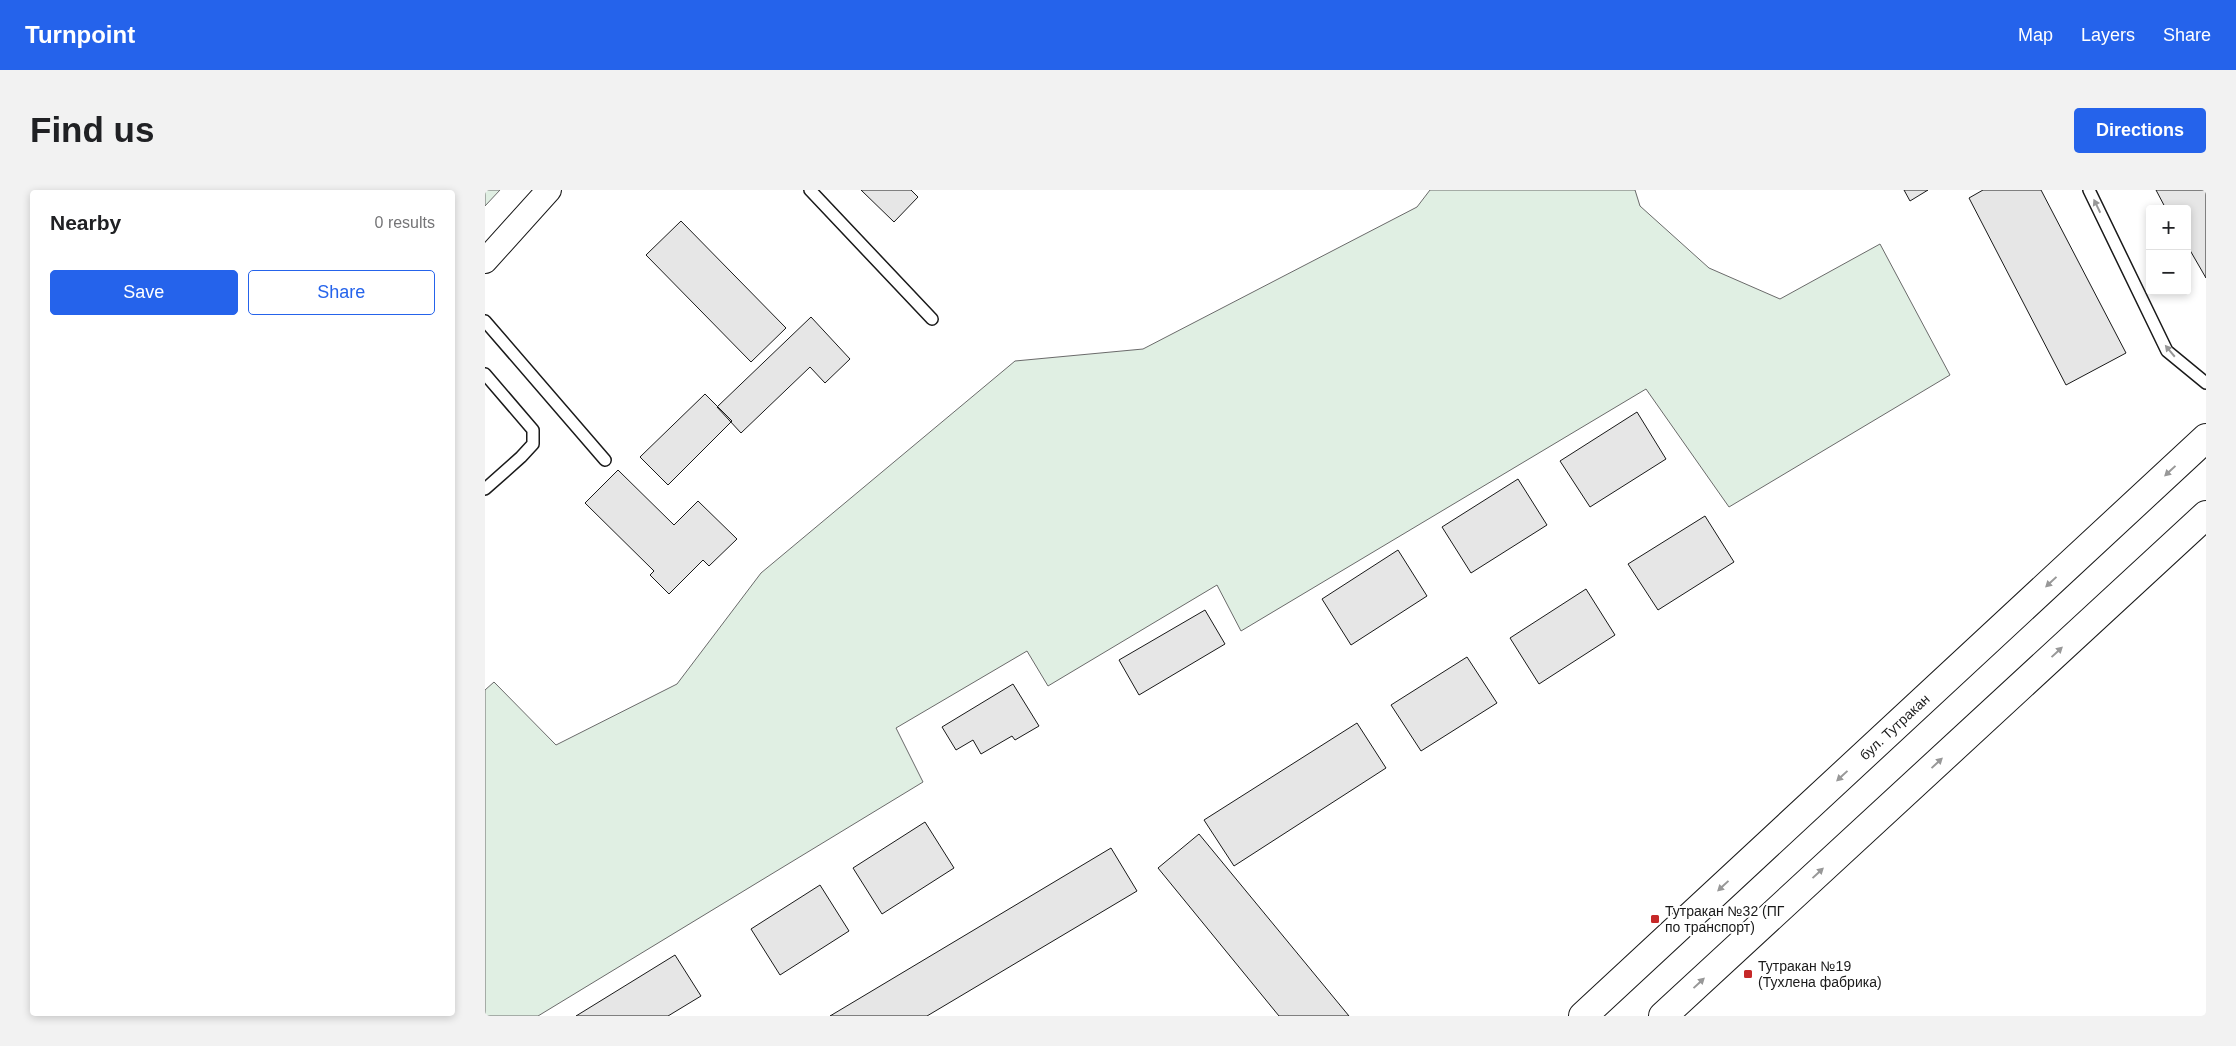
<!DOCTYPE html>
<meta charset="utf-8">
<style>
body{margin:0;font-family:Arial,sans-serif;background:#f2f2f2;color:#202124}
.controls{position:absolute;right:15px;top:15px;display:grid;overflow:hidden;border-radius:5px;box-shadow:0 2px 8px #0003}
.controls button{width:45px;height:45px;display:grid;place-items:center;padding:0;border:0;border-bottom:1px solid #e0e0e0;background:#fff;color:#202124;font:25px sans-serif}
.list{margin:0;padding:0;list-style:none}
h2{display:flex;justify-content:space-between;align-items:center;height:65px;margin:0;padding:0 20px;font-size:21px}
h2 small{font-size:16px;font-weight:400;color:#757577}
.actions{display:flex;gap:10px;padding:15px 20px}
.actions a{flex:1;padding:11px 0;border:1px solid #2563eb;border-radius:5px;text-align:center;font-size:18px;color:#2563eb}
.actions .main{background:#2563eb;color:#fff}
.map{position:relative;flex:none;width:1721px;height:826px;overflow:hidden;border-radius:5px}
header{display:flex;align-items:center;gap:30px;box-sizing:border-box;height:70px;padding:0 25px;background:#2563eb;color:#fff}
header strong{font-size:24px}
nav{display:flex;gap:28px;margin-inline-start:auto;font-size:18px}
.intro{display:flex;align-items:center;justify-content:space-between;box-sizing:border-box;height:120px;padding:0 30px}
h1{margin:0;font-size:35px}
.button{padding:12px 22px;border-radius:5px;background:#2563eb;color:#fff;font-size:18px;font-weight:700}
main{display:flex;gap:30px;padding:0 30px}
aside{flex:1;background:#fff;border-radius:5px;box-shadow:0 2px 8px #0003}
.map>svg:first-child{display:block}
</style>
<header>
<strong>Turnpoint</strong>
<nav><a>Map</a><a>Layers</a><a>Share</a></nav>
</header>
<div class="intro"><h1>Find us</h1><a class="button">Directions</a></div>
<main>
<aside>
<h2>Nearby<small>0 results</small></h2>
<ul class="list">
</ul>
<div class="actions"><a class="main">Save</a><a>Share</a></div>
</aside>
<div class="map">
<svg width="1721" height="826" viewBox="0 0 1721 826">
<rect width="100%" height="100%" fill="#fff"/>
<!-- green -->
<path fill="#e0efe3" stroke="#6a6a6a" d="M 0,0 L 15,0 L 0,16 Z
M 945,0 L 1150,0 L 1155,16 L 1224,78 L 1295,109 L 1395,54 L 1465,185 L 1244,317 L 1161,199 L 756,441 L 732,395 L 563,496 L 542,461 L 411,538 L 438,592 L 53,826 L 0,826 L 0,500 L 9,492 L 71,555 L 192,494 L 276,383 L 530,171 L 658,159 L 932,17 Z"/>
<!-- building -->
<path fill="#e6e6e6" stroke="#1a1a1a" d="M 376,0 L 426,0 L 433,7 L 409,32 Z
M 1419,0 L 1443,0 L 1425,11 Z
M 1498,0 L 1556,0 L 1641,163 L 1581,195 L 1484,8 Z
M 1671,0 L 1721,0 L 1721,88 L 1702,55 L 1702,19 L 1681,19 Z
M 196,31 L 301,138 L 266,172 L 161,65 Z
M 326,127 L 365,169 L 340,193 L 325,177 L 256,243 L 232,217 Z
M 220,204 L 247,231 L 183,295 L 155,267 Z
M 1152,222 L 1181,269 L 1105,317 L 1075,271 Z
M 133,280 L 189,335 L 213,311 L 252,349 L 224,376 L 218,370 L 184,404 L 165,385 L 169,381 L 100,313 Z
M 1033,289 L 1062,335 L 986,383 L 957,337 Z
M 1220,326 L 1249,372 L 1173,420 L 1143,374 Z
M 913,360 L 942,406 L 866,455 L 837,409 Z
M 1101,399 L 1130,445 L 1054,494 L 1025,448 Z
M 720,420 L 740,454 L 654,505 L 634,470 Z
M 982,467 L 1012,513 L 936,561 L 906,515 Z
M 528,494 L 554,536 L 530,550 L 527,546 L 496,564 L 488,550 L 471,560 L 457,537 Z
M 872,533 L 901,578 L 749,676 L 719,630 Z
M 440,632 L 469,678 L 397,724 L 368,678 Z
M 714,644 L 864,826 L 794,826 L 673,678 Z
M 626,658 L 652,701 L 442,826 L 345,826 Z
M 335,695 L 364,741 L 295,785 L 266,739 Z
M 190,765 L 216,806 L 183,826 L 91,826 Z"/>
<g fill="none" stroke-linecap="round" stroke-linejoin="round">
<defs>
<path id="lane" d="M 325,0 L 447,129
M 1604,0 L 1682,161 L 1721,193
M 0,131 L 120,270
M 0,184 L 48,240 L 48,254 L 36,267 L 0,299"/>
<path id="street" d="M 0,71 L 64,0"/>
<g id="primary">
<path id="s1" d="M 1098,826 L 1721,248"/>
<path d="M 1178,826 L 1721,325"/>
</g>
</defs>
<!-- lane casing -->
<use href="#lane" stroke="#1a1a1a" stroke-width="14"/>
<!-- street casing -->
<use href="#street" stroke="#1a1a1a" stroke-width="26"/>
<!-- primary casing -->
<use href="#primary" stroke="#1a1a1a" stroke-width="30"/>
<!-- lane -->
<use href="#lane" stroke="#fff" stroke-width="11"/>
<!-- street -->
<use href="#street" stroke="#fff" stroke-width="24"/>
<!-- primary -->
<use href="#primary" stroke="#fff" stroke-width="28"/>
</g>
<!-- one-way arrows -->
<defs><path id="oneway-solid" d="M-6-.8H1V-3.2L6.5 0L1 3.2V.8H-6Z" transform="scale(1.25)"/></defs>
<g fill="#989898">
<use href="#oneway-solid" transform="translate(1612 16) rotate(-116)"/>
<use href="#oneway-solid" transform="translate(1685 161) rotate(-130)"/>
<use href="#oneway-solid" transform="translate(1685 281) rotate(137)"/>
<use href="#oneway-solid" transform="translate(1566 392) rotate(137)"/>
<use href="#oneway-solid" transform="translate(1572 462) rotate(-43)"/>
<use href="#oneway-solid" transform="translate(1452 573) rotate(-43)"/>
<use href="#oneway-solid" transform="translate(1357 586) rotate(137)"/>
<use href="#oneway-solid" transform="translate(1333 683) rotate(-43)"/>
<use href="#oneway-solid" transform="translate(1238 696) rotate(137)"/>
<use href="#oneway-solid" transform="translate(1214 793) rotate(-43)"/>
</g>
<!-- markers -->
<g fill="#c62828" stroke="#fff" stroke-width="2">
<rect x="1165" y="724" width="10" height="10" rx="2.5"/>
<rect x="1258" y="779" width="10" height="10" rx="2.5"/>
</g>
<g text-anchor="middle" stroke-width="4" stroke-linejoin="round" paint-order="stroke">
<!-- street labels -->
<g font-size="14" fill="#1a1a1a" stroke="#fff">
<text dy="5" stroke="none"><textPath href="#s1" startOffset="425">бул. Тутракан</textPath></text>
</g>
<!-- poi labels -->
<g font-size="14" fill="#1a1a1a" stroke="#fff" text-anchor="start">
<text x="1180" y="726">Тутракан №32 (ПГ<tspan x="1180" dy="16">по транспорт)</tspan></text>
<text x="1273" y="781">Тутракан №19<tspan x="1273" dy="16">(Тухлена фабрика)</tspan></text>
</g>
</g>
</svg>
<div class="controls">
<button>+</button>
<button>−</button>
</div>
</div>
</main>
